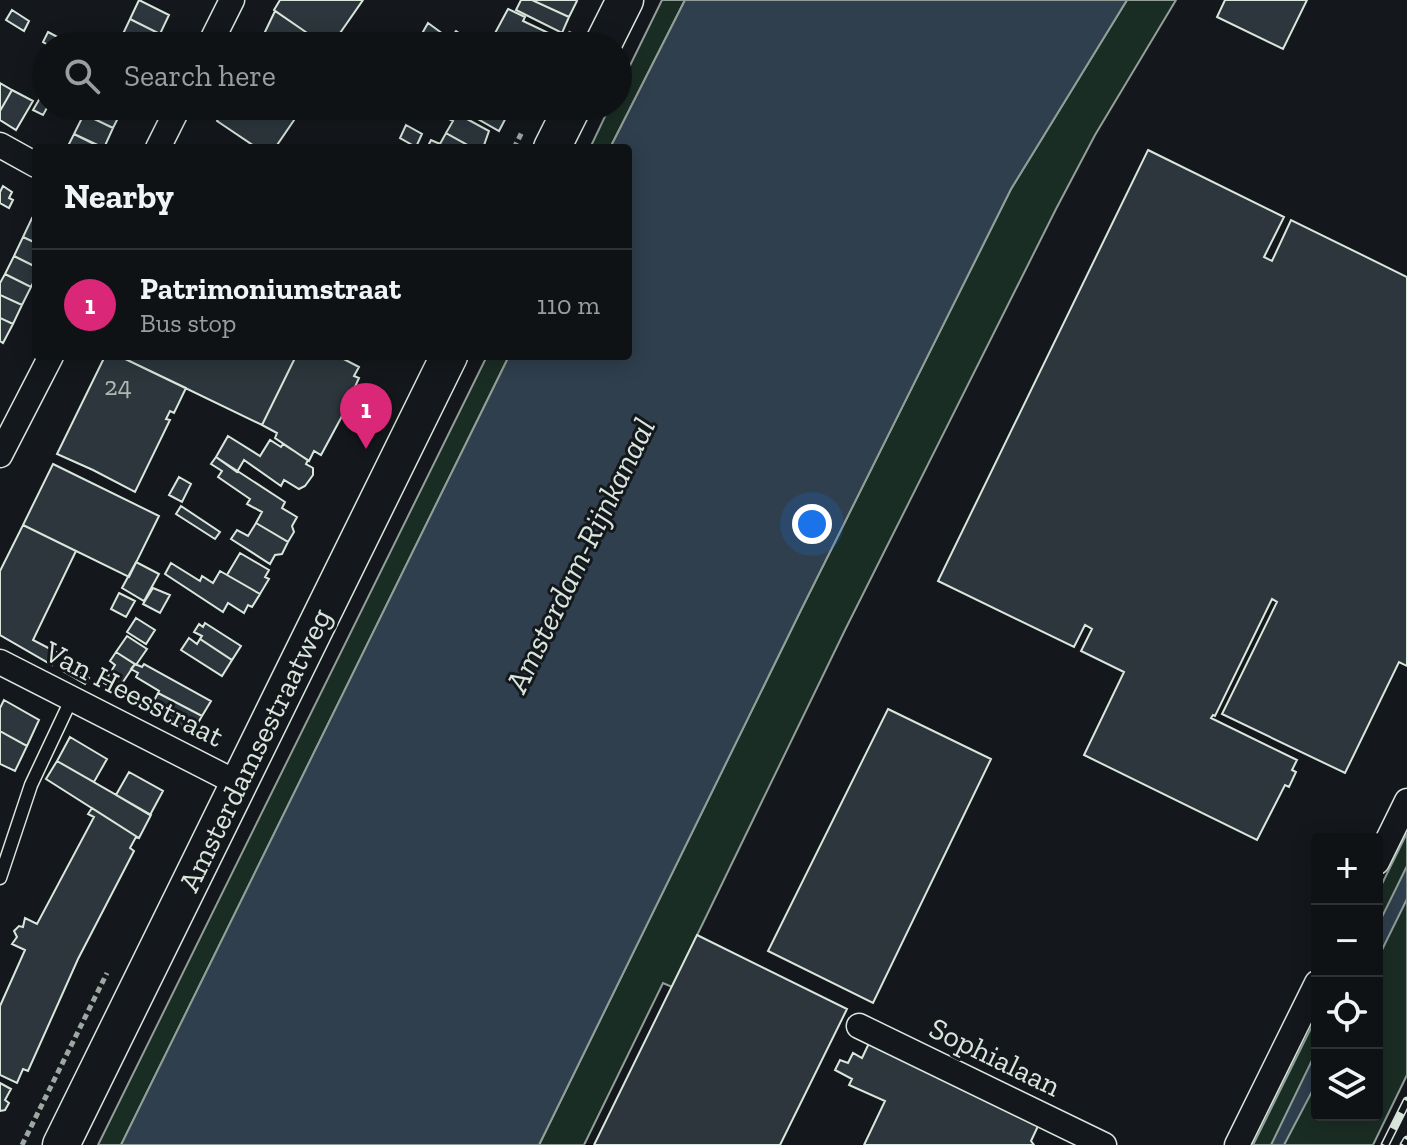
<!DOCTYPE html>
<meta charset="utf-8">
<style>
body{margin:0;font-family:"Zilla Slab",serif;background:#181b1e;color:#f1f3f6}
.controls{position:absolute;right:24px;bottom:24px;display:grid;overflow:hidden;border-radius:8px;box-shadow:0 4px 20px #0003}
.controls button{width:72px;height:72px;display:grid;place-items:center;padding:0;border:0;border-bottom:2px solid #2f3234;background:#0f1215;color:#f1f3f6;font:40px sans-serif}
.you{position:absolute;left:812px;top:524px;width:28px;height:28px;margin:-20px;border:6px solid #fff;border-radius:50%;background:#1a73e8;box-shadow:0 0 0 12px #1a73e833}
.badge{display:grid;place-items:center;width:52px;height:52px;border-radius:50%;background:#db2777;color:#fff;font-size:26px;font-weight:700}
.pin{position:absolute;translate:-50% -66px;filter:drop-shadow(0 2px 4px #0008)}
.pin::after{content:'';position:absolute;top:42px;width:28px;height:24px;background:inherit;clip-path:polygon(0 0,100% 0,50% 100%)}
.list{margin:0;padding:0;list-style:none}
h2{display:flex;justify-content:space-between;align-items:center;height:104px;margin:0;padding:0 32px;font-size:34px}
h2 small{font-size:26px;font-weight:400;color:#9b9ea0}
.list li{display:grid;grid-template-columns:52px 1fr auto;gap:24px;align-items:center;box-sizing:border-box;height:112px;padding:0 32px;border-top:2px solid #2f3234}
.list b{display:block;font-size:30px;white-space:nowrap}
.list p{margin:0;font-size:26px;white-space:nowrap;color:#9b9ea0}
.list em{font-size:26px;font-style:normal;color:#9b9ea0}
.icon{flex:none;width:44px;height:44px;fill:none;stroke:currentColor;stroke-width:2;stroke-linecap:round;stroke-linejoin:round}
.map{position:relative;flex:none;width:1407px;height:1145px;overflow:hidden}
.search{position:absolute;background:#0f1215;box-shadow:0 4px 20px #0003;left:32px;top:32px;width:600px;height:88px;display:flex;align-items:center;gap:20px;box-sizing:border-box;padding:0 28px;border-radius:44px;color:#9b9ea0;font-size:30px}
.panel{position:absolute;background:#0f1215;box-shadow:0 4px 20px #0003;left:32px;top:144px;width:600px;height:216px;border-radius:8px}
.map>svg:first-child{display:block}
</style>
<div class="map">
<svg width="1407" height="1145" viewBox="0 0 1407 1145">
<rect width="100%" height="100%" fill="#14181c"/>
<!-- green -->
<path fill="#1a2d24" stroke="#939e99" stroke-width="2" d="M 662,0 L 685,0 L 610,148 L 590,148 L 610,106 L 618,106 L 618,90 Z
M 1127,0 L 1176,0 L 1095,135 L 1056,209 L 845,630 L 672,987 L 663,983 L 584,1145 L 539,1145 L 801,610 L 1011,189 Z
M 487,356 L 509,356 L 121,1145 L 98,1145 Z
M 1407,833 L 1407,1075 L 1373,1145 L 1253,1145 L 1317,1016 L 1317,1115 L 1377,1115 L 1377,894 Z"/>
<!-- water -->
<path fill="#2f3f4d" stroke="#939e99" stroke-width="2" d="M 685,0 L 1127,0 L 1011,189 L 801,610 L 539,1145 L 121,1145 L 509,356 L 628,356 L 628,148 L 610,148 Z
M 1407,866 L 1407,899 L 1377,960 L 1377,927 Z
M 1317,1050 L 1317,1082 L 1284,1145 L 1271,1145 Z"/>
<!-- building -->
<path fill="#2c363c" stroke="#d8e6dc" stroke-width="2" d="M 139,0 L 169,15 L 160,34 L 130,19 Z
M 280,0 L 363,0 L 331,46 L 326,46 L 274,10 Z
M 521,0 L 532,0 L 569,17 L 562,33 L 516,10 Z
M 532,0 L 575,0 L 577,1 L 569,17 Z
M 1225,0 L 1307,0 L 1283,49 L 1217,17 Z
M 508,9 L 525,17 L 523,21 L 559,38 L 555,46 L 519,46 L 494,35 Z
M 12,10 L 29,21 L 24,31 L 6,20 Z
M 275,11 L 316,39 L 326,46 L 282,46 L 264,34 Z
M 130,19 L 160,34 L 154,46 L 136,46 L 121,38 Z
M 428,23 L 450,39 L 461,46 L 415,46 Z
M 456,31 L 476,45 L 475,46 L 461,46 L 450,39 Z
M 48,32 L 65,41 L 62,46 L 50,46 L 43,42 Z
M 0,83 L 12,90 L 0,111 Z
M 12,90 L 33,101 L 16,130 L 0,120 L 0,111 Z
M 43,93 L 46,95 L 48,106 L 43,115 L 33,110 Z
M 88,106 L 114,106 L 122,110 L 113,128 L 84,114 Z
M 225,106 L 303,106 L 303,107 L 275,148 L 257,148 L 217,121 Z
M 455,106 L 512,106 L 499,131 Z
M 445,107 L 489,131 L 483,148 L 473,148 L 446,133 L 453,121 L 441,115 Z
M 84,114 L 113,128 L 104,148 L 74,134 Z
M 406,125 L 422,134 L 416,147 L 400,138 Z
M 446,133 L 473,148 L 427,148 L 431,140 L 440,144 Z
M 74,134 L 102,148 L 67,148 Z
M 1148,150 L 1284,217 L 1264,257 L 1272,261 L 1291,220 L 1407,277 L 1407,666 L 1399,662 L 1345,773 L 1222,714 L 1277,602 L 1272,599 L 1215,716 L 1213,715 L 1211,718 L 1297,760 L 1292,770 L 1296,772 L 1289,787 L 1285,785 L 1257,840 L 1084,755 L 1124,672 L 1081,651 L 1092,629 L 1085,625 L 1074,647 L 938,581 Z
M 3,186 L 12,192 L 9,198 L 13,200 L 9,208 L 0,203 L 0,192 Z
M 32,218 L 36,220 L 36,243 L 23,237 Z
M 23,237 L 36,243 L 36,267 L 14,256 Z
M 14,256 L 36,267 L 36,277 L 31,287 L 5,274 Z
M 5,274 L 31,287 L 22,305 L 0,295 L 0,283 Z
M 0,295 L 22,305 L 13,324 L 0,318 Z
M 0,318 L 13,324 L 3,343 L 0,341 Z
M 105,356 L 119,356 L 186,388 L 174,413 L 170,411 L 166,419 L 170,420 L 135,492 L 93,470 L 57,454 Z
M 119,356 L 296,356 L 262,425 Z
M 296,356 L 338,356 L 359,367 L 354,376 L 359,378 L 341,418 L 321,455 L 314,451 L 309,461 L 275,438 L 277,433 L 262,425 Z
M 228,436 L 260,456 L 270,440 L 281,447 L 283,444 L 308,460 L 306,464 L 313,468 L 313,475 L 305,486 L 299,489 L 284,480 L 281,486 L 244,460 L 237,472 L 216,457 Z
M 216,457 L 285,502 L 282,508 L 297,517 L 292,526 L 294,532 L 288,542 L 256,523 L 262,512 L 247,504 L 250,499 L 218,477 L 222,471 L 211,464 Z
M 53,464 L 159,516 L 129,577 L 23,525 Z
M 179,477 L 191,484 L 182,502 L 169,495 Z
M 181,506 L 220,532 L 215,539 L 176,514 Z
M 256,523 L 288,542 L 282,554 L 275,555 L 270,564 L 231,539 L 237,530 L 248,536 Z
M 23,525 L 76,551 L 33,640 L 58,653 L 52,665 L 0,635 L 0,571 Z
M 240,553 L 269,570 L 265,577 L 269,579 L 260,594 L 227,575 Z
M 136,562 L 159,574 L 144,601 L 122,588 Z
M 171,563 L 200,581 L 202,576 L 213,583 L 220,571 L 260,594 L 252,607 L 248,605 L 244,613 L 228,603 L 223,612 L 165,574 Z
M 153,588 L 170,595 L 160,613 L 143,604 Z
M 119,593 L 135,601 L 126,617 L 111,609 Z
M 136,618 L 155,630 L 146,644 L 127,632 Z
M 205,623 L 241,646 L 232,660 L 200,639 L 202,636 L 194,632 L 199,624 L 203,627 Z
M 127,636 L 147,649 L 136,665 L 116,652 Z
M 189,638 L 197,644 L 200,639 L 232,660 L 222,676 L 181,650 Z
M 116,652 L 135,664 L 117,691 L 104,683 L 115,665 L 110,661 Z
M 135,664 L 142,667 L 144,664 L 211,701 L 202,716 L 158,693 L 159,691 L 136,677 L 138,673 L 131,669 Z
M 66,665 L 89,678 L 85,684 L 63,671 Z
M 158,693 L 202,716 L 193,732 L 150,708 Z
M 4,700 L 39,720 L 27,746 L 0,731 L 0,708 Z
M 888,709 L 991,759 L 873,1003 L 768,951 Z
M 0,731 L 27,746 L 15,771 L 0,764 Z
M 70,737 L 107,759 L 94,782 L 57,761 Z
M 57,761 L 151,815 L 139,838 L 46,779 Z
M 129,772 L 163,791 L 150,815 L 116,795 Z
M 92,808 L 139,838 L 136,837 L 130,848 L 134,851 L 78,959 L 28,1071 L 23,1069 L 17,1083 L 0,1075 L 0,1006 L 25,950 L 12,944 L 17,937 L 14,931 L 19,926 L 23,927 L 25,918 L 37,924 L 94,817 L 88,814 Z
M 697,935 L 847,1009 L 780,1145 L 594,1145 Z
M 870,1041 L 1039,1124 L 1031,1141 L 1034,1145 L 864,1145 L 885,1101 L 849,1085 L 852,1079 L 835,1070 L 840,1060 L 848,1063 L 853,1053 L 862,1058 Z
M 0,1083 L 11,1089 L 5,1100 L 9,1103 L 5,1110 L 0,1111 Z"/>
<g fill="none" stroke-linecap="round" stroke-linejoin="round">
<defs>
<path id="lane" d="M 0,878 L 31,785 L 72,698"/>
<path id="street" d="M 209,46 L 232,0
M 0,145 L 36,165
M 158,148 L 179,106
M 0,455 L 51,356
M 0,662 L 239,784
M 1377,862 L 1407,801
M 859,1026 L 1104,1145
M 1237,1145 L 1317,983"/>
<path id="secondary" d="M 602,46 L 625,0
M 552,148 L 573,106
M 61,1145 L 449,356"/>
</defs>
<!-- lane casing -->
<use href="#lane" stroke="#d8e6dc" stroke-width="15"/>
<!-- street casing -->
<use href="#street" stroke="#d8e6dc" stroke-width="27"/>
<!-- secondary casing -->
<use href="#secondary" stroke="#d8e6dc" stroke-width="39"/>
<!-- path -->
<path stroke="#9da8a2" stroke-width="5" stroke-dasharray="6 4" stroke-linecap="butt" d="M 564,46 L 572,30
M 514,148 L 522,132
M 22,1145 L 107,973"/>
<!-- lane -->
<use href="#lane" stroke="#14181c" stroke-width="12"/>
<!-- street -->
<use href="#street" stroke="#14181c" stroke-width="24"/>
<!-- secondary -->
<use href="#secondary" stroke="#14181c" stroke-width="36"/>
<defs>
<path id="rail" d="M 1385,1145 L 1407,1101
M 1404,1145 L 1407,1140"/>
</defs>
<!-- rail casing -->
<use href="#rail" stroke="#d8e6dc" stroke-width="9"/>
<!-- rail -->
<use href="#rail" stroke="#14181c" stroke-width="6" stroke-dasharray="18" stroke-linecap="butt"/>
</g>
<g text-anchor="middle" stroke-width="6" stroke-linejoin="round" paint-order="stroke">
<!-- number labels -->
<g font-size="26" fill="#adbab4">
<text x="118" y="395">24</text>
</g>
<!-- street labels -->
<g font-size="30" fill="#d8e6dc" stroke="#14181c">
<text transform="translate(134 694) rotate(27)" y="10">Van Heesstraat</text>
<text transform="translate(255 750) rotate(-64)" y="10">Amsterdamsestraatweg</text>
<text transform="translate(995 1057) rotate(26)" y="10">Sophialaan</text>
</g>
<!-- water labels -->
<g font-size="32" font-style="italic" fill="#d8e6dc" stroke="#14181c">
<text transform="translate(580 555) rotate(-64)" y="11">Amsterdam-Rijnkanaal</text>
</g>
</g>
</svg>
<div class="controls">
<button>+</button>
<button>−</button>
<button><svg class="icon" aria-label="locate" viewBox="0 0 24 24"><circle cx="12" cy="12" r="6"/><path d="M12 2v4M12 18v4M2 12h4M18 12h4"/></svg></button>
<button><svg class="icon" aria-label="layers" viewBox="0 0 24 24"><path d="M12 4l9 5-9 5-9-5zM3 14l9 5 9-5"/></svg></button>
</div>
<div class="you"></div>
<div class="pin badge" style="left:366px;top:449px">1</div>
<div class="search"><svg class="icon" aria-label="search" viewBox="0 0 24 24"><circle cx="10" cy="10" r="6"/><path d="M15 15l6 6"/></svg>Search here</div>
<section class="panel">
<h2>Nearby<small></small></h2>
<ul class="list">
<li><span class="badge">1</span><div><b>Patrimoniumstraat</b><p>Bus stop</p></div><em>110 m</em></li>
</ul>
</section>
</div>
